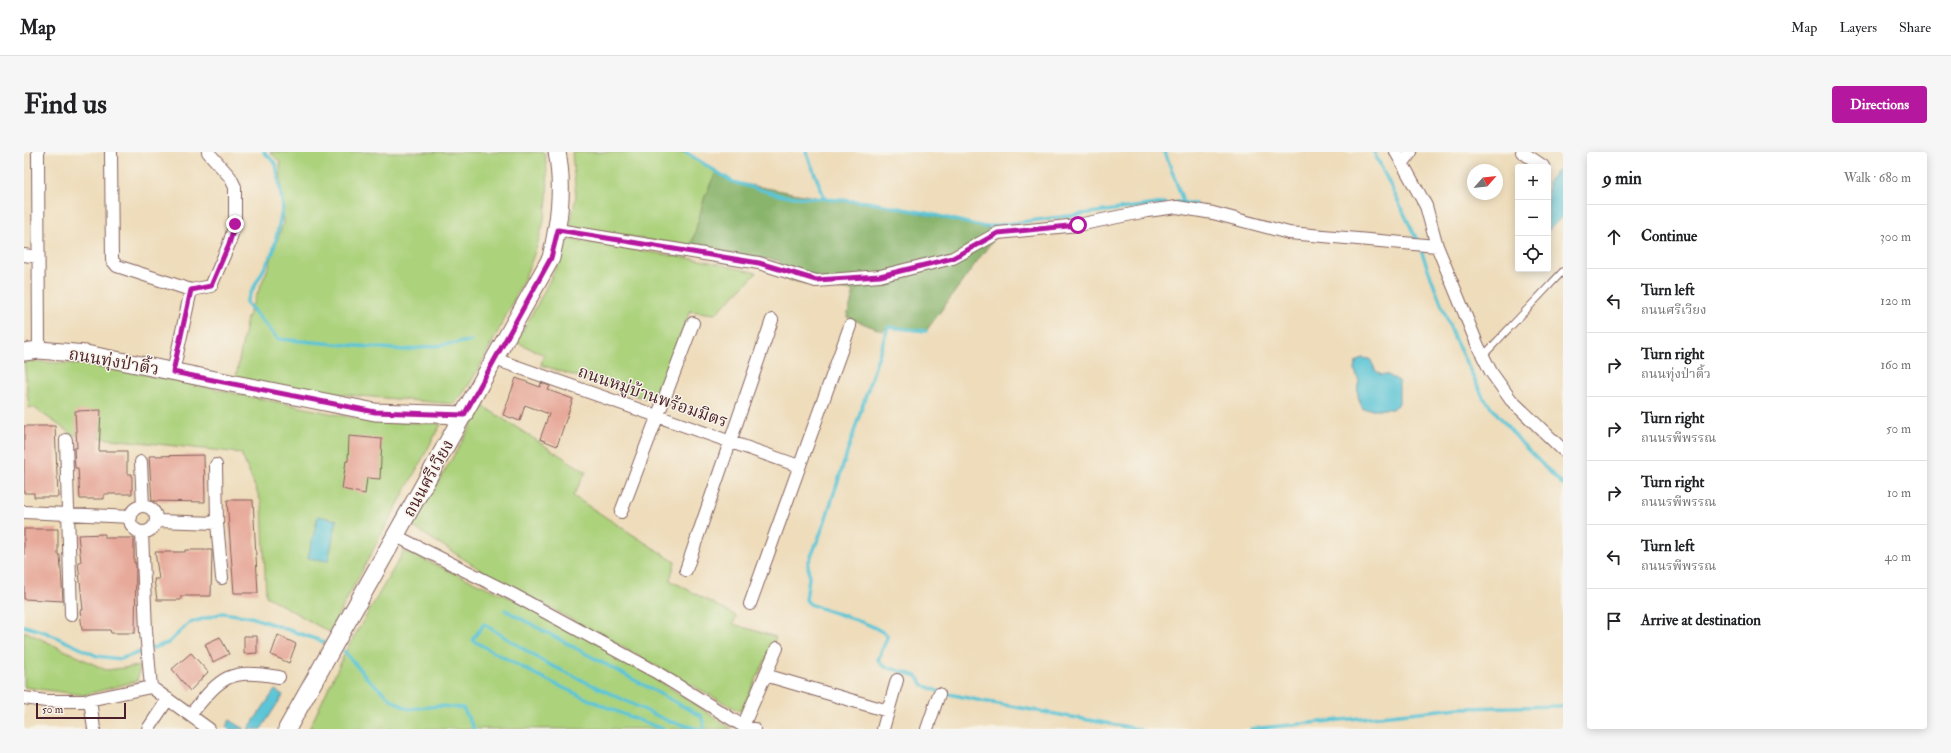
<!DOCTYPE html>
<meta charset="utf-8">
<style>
body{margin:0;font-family:"IM FELL Double Pica","Noto Serif Thai",serif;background:#f6f6f6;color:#202124}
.controls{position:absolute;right:12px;top:12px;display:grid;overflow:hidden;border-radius:4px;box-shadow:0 2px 10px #0003}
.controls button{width:36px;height:36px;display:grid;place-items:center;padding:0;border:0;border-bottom:1px solid #e0e0e0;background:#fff;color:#202124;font:20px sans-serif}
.compass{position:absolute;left:1443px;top:12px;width:36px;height:36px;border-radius:50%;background:#fff;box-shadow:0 2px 10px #0003;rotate:63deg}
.scale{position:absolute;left:12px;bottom:10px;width:90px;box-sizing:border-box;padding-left:4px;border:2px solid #4a1f2b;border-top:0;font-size:11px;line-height:14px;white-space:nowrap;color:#4a1f2b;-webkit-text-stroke:3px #f7f3e8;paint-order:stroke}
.stop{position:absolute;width:12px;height:12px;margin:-9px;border:3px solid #b5179e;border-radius:50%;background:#fff}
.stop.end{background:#b5179e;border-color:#fff;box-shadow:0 1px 4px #0008}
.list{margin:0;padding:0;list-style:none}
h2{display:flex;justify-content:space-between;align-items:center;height:52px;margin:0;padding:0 16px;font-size:17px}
h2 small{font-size:13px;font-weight:400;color:#757577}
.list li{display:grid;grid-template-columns:26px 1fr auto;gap:12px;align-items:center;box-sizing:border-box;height:64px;padding:0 16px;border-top:1px solid #e0e0e0}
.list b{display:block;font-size:15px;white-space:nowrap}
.list p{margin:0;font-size:13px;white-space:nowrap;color:#757577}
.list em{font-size:13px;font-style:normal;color:#757577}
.icon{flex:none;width:22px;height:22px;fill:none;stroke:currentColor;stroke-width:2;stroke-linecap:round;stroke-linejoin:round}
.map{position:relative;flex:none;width:1539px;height:577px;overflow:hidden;border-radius:4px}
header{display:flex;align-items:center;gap:24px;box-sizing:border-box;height:56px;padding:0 20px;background:#fff;border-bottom:1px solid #e0e0e0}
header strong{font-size:19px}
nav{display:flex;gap:22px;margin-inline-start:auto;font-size:14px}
.intro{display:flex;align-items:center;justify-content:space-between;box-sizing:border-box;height:96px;padding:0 24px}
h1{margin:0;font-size:28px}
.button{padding:10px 18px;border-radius:4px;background:#b5179e;color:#fff;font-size:14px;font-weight:700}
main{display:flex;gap:24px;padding:0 24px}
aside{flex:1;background:#fff;border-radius:4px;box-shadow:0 2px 10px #0003}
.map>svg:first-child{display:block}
</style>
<header>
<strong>Map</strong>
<nav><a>Map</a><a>Layers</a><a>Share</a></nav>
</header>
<div class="intro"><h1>Find us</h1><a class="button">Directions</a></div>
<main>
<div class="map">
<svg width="1539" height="577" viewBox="0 0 1539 577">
<rect width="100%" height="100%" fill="#f7f3e8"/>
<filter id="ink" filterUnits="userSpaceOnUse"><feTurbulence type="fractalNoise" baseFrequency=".025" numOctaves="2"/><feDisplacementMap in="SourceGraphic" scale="8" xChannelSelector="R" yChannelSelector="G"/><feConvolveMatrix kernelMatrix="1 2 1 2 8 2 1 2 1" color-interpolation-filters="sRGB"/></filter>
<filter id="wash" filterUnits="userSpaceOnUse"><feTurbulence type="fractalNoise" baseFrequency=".012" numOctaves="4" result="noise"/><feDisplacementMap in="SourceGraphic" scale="16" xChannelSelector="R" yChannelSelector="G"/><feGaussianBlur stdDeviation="0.9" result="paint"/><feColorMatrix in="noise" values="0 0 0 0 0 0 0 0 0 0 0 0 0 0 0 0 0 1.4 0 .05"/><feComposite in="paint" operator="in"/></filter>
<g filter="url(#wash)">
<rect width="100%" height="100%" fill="#eedcba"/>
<!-- green -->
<path fill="#acd27c" stroke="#7b7854" d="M 246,0 L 520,0 C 535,68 500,128 470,187 C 458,209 448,233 430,252 L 268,238 L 212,225 L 223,166 L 245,114 L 259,71 L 256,10 Z
M 548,0 L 661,0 L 692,20 L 681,44 L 667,95 L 546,75 L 552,44 Z
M 544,87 L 682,109 L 733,121 L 691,162 L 666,159 L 629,249 L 517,213 L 520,203 L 492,190 C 512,156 530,123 544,87 Z
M 0,209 L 75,213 L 344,269 L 417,272 L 305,480 L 242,444 L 238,352 L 217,301 L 49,283 L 9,255 L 5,256 Z
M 459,254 L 562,320 L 549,344 L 651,410 L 646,428 L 712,464 L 709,472 L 752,485 L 717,560 L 457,418 L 388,374 Z
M 380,399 L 503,453 L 601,506 L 708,577 L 285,577 L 324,495 Z
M 0,479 L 82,518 L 116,514 L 113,529 L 60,543 L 0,535 Z"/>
<!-- forest -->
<path fill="#89b46c" stroke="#6a6a4c" d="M 692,20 L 709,30 L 801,47 L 843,50 L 960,75 L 974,81 L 902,179 L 865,175 L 858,179 L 823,165 L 830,139 L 796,134 L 760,127 L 756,109 L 667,95 L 681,44 Z"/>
<!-- water -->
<path fill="#5bc5d6" stroke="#527280" d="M 1539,13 L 1539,64 L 1524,79 L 1524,29 Z
M 1338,206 L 1346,207 L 1352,219 L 1357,223 L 1362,222 L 1375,229 L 1375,251 L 1368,257 L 1339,257 C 1334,248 1332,239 1335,229 L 1331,219 L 1332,210 Z
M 294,364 L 313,368 L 304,409 L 284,406 Z
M 251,538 L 259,543 L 237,577 L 224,577 Z
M 206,568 L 220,577 L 205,577 L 202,575 Z"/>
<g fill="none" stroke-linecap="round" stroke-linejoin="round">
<!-- stream -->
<path stroke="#5bc5d6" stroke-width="3.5" d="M 240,0 L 252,12 L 259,55 L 249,100 L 222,150 L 254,187 L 381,198 L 447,189
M 661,0 L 709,30 L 759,44 L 843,50 L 906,62 L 960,75 L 1141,51
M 782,0 L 801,47
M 1141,0 L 1159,49
M 1350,0 L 1394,90
M 1153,50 L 1171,52
M 1396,96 L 1431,188 L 1459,245 L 1500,294 L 1539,333
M 902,179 L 864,175 L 799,375 L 784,412 L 785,426 L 782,448 L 786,452 C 812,463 840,467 863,483 L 863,486 L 854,508 L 859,514 L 893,524 L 899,533 L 916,540 L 958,549 L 1115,577
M 481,458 L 677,564 L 681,577
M 0,474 L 21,480 L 73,504 L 96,507 L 144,491 L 165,471 L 199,461 L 227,465 L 300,490
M 320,499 L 343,526 L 368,548 L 384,557 L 415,554 L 439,556 L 450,577
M 639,577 C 573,554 509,523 448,488 L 460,472 L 522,511 L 644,569 L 675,577
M 1227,577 L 1435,556 L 1539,554"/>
</g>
<g id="blocks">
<!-- building -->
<path fill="#e7a99a" d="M 492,226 L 516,235 L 517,231 L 526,234 L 524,238 L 549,247 L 533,294 L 516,287 L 525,262 L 501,253 L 496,269 L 479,263 Z
M 77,258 L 75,299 L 103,299 L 103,322 L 108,322 L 108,342 L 80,342 L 80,347 L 56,347 L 54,316 L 51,316 L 50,296 L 53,296 L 51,259 Z
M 0,274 L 31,274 L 34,345 L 10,345 L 10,341 L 0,341 Z
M 325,284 L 358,287 L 356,327 L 343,326 L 341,342 L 318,337 L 322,309 L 324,309 Z
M 180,303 L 181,350 L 128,349 L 125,304 Z
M 203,348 L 229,348 L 234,441 L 210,441 Z
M 0,377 L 34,377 L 34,403 L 36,403 L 39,449 L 0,447 Z
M 81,382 L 81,386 L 110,386 L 110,411 L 112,411 L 111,481 L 87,481 L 86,478 L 58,478 L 56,458 L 59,458 L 54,410 L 57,410 L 54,383 Z
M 161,398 L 188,398 L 187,444 L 157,444 L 157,448 L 133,448 L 130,427 L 135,427 L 131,400 L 161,400 Z
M 254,483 L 272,492 L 265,511 L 247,503 Z
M 220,484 L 233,484 L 233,501 L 220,502 Z
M 196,485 L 205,502 L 189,510 L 181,492 Z
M 167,501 L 184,520 L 166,539 L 148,517 Z"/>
</g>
</g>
<g filter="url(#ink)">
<use href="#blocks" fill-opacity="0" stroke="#83615d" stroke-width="1"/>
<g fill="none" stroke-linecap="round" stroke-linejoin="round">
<defs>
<path id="lane" d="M 1459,204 L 1539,119"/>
<path id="street" d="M 14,0 L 15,198
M 87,0 L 88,108 L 93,114 L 167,138 L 187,134 L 205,92 L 211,72 L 211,35 L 206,25 L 184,0
M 1372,0 L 1402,54 L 1413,94 L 1454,194 L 1467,220 L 1487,248 L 1539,298
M 1498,0 L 1519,14
M 1379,11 L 1387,0
M 534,78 L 735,111 L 792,129 L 856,124 L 929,106 L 974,81 L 1054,73 L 1123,59 L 1153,55 L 1189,61 L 1265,81 L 1413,94
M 0,103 L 14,105
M 471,207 L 775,314
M 149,220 L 167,138
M 42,288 L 47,463
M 117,310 L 119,354
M 192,313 L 193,371
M106 367a13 13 0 1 1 26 0a13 13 0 1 1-26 0Z
M 0,360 L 107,365
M 597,360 L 669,171
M 133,369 L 193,371 L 198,426
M 118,380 L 122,479 L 127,535
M 372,384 L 488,442 L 632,520 L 719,574 L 730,577
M 662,418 L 748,168
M 726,452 L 826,174
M 741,523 L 864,559
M 0,546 L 22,549 L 60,549 L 127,535 L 185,577
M 66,548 L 70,577
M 166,563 C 198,524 204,516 255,525
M 719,574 L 753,496
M 124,577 L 144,547
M 859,577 L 873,528
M 903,577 L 915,542"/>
<path id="secondary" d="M 0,200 L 15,198 L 62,202 L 351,260 L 440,263
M 263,577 L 527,106 C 535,71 540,36 533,0"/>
</defs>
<!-- lane casing -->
<use href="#lane" stroke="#83615d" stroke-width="8"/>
<!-- street casing -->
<use href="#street" stroke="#83615d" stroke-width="14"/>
<!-- secondary casing -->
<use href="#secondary" stroke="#83615d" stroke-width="19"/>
<!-- lane -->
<use href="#lane" stroke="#fff" stroke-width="6"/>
<!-- street -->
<use href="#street" stroke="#fff" stroke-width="12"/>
<!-- secondary -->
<use href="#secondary" stroke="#fff" stroke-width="17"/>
</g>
</g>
<g fill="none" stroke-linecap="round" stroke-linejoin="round" filter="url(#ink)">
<!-- route -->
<path stroke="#b5179e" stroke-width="5" d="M 211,72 L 205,92 L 187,134 L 167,138 L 149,220 L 351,260 L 440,263 L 527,106 L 534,78 L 735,111 L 792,128 L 856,124 L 929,106 L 974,81 L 1054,73"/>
</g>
<g text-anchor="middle" stroke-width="3" stroke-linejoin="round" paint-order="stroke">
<!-- street labels -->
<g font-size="17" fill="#4a1f2b" stroke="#f7f3e8">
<text transform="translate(90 209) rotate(10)" y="6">ถนนทุ่งป่าติ้ว</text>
<text transform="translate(629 244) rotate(19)" y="6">ถนนหมู่บ้านพร้อมมิตร</text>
<text transform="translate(404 326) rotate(-61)" y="6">ถนนศรีเวียง</text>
</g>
</g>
</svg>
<div class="controls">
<button>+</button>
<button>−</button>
<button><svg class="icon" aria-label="locate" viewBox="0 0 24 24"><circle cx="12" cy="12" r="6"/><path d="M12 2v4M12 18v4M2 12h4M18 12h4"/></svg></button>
</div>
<svg class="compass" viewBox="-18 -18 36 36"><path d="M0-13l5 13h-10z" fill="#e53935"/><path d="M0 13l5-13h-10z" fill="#757577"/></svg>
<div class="scale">50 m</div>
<div class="stop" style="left:1054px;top:73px"></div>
<div class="stop end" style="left:211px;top:72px"></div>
</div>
<aside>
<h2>9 min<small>Walk · 680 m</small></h2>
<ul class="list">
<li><svg class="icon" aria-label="ahead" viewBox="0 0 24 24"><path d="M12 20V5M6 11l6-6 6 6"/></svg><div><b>Continue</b></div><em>300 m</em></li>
<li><svg class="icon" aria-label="left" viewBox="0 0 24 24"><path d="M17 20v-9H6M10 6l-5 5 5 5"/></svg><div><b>Turn left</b><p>ถนนศรีเวียง</p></div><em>120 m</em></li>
<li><svg class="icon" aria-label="right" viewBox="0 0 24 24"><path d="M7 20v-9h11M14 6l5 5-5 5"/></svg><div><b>Turn right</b><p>ถนนทุ่งป่าติ้ว</p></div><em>160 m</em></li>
<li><svg class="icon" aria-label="right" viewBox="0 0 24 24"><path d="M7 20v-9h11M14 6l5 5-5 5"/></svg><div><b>Turn right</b><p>ถนนรพีพรรณ</p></div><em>50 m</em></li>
<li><svg class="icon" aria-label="right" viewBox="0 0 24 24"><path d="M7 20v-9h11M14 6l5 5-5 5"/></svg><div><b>Turn right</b><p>ถนนรพีพรรณ</p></div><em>10 m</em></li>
<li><svg class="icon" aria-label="left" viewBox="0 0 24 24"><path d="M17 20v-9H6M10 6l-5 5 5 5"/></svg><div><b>Turn left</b><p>ถนนรพีพรรณ</p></div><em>40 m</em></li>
<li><svg class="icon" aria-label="arrive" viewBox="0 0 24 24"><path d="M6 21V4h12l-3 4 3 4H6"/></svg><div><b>Arrive at destination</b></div></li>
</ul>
</aside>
</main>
